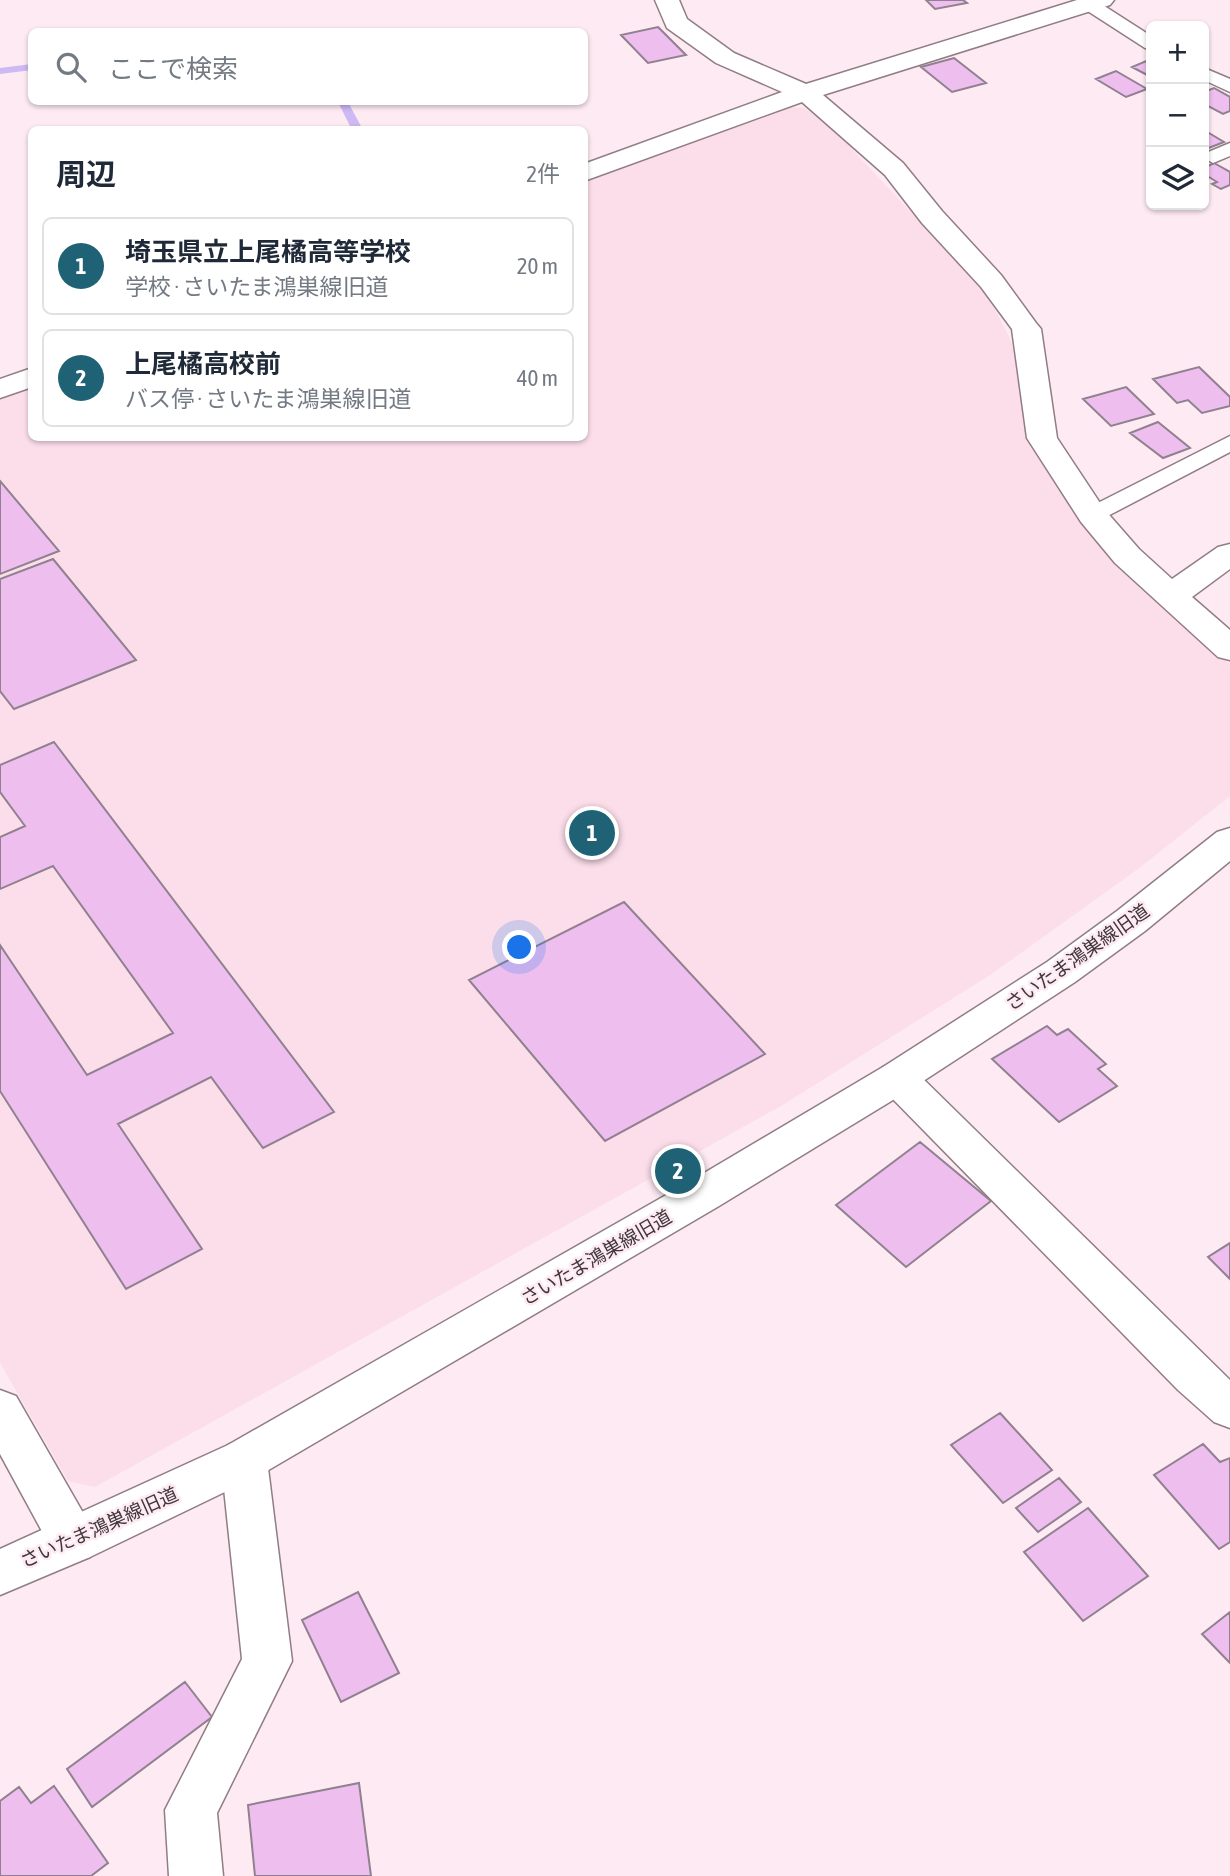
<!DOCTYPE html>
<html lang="ja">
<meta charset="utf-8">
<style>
body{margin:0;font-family:"Asap Condensed","Noto Sans JP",sans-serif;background:#f6f6f7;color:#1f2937}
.controls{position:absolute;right:21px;top:21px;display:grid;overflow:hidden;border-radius:10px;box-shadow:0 2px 5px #0004}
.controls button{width:63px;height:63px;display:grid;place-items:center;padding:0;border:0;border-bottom:2px solid #e0e1e3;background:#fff;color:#1f2937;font:35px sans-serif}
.you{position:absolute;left:520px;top:948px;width:24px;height:24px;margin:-18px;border:5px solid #fff;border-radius:50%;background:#1a73e8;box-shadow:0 0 0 10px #1a73e833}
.badge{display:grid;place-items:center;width:46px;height:46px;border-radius:50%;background:#1f6175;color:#fff;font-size:23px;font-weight:700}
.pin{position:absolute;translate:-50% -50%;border:4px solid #fff;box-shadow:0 2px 7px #0006}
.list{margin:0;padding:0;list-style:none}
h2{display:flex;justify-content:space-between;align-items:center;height:91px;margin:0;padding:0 28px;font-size:30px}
h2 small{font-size:23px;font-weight:400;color:#747a83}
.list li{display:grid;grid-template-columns:46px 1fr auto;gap:21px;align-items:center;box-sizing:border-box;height:98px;margin:0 14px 14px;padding:0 14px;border:2px solid #e0e1e3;border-radius:10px}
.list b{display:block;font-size:26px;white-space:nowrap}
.list p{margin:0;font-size:23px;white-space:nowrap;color:#747a83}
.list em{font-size:23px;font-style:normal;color:#747a83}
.icon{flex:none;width:38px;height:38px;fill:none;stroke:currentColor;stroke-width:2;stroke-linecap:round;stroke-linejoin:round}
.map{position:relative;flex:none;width:1230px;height:1876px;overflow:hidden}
.search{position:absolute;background:#fff;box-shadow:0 2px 5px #0004;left:28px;top:28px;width:560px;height:77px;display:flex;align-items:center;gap:18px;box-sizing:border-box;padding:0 24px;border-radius:10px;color:#747a83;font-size:26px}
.panel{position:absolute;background:#fff;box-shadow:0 2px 5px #0004;left:28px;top:126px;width:560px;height:315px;border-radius:10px}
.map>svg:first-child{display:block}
</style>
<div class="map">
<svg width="1230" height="1876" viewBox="0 0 1230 1876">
<rect width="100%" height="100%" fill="#fdeaf2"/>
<!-- built -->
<path fill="#fcdeea" d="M 788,107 L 804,108 L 830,126 L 973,278 L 996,311 L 1010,339 L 1020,365 L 1028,416 L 1131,577 L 1230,664 L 1230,796 L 1138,869 L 990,975 L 781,1106 L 95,1487 L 68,1481 L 0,1363 L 0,399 L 31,387 L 32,438 L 584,438 L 585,182 Z"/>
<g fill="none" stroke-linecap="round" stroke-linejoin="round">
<!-- stream -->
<path fill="#cdb9f4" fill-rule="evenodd" d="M 32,64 L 32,70 L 0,74 L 0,68 Z
M 338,102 L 348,102 L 363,130 L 352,130 Z"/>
</g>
<!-- building -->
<path fill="#eebeef" stroke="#8f818f" stroke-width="2" d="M 926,0 L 963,0 L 967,3 L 935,9 Z
M 658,27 L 686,55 L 648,63 L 621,35 Z
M 954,58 L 986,83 L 952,92 L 921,67 Z
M 1151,59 L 1151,77 L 1132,67 Z
M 1116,71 L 1147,89 L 1126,97 L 1096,79 Z
M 1214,88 L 1230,97 L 1230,111 L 1223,114 L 1204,104 L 1204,92 Z
M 1204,130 L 1224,142 L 1206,149 Z
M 1214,163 L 1230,172 L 1230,185 L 1221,189 L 1212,184 L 1217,182 L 1204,174 L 1204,168 Z
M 1199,367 L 1230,397 L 1230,406 L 1202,413 L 1188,400 L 1177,403 L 1153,379 Z
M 1126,387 L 1154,414 L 1111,426 L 1083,399 Z
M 1158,422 L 1190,448 L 1163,458 L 1130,433 Z
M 0,481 L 59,551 L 0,574 Z
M 53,559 L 136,660 L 14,709 L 0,691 L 0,579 Z
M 54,742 L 334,1112 L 263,1148 L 211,1077 L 118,1124 L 202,1249 L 126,1289 L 0,1091 L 0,945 L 87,1075 L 173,1033 L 53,866 L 0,889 L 0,837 L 25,826 L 0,792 L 0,765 Z
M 624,902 L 765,1054 L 605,1141 L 469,980 Z
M 1047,1026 L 1057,1035 L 1068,1029 L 1106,1064 L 1098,1069 L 1117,1086 L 1059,1122 L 992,1059 Z
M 920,1142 L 991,1201 L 906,1267 L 836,1205 Z
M 1230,1243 L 1230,1279 L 1208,1257 Z
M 1000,1413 L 1052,1470 L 1003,1503 L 951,1445 Z
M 1203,1444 L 1220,1462 L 1230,1458 L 1230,1542 L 1219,1549 L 1154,1475 Z
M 1059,1478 L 1081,1502 L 1038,1532 L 1016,1508 Z
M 1088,1508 L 1148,1576 L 1083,1621 L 1024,1552 Z
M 358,1592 L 399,1673 L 341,1702 L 302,1620 Z
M 1230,1612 L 1230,1663 L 1202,1634 Z
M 185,1682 L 212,1717 L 92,1807 L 67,1769 Z
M 359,1783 L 371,1876 L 255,1876 L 248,1805 Z
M 54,1786 L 108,1863 L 91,1876 L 0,1876 L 0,1801 L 19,1787 L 31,1803 Z"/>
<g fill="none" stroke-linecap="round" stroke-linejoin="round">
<defs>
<path id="service" d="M 1083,0 L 1095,0 L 1151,36 L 1151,49 L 1145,48 L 1083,8 L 1080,4 Z
M 1204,68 L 1230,79 L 1230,92 L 1204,80 Z
M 1230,143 L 1230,156 L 1213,163 L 1204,158 L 1206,153 Z
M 1230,436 L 1230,452 L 1100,520 L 1084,520 L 1080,515 L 1084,510 Z"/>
<path id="minor" d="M 655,0 L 679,0 L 687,19 L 734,53 L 806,84 L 1077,0 L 1114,0 L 1110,5 L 823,95 L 903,163 L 942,211 L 1001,275 L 1036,323 L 1041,329 L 1057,438 L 1104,509 L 1139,549 L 1172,579 L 1218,547 L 1230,544 L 1230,569 L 1192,597 L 1230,630 L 1230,660 L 1218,657 L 1115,563 L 1081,522 L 1027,438 L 1012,329 L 981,287 L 922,223 L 885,175 L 802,102 L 584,181 L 584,164 L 782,92 L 716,63 L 667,28 Z
M 32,368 L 32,387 L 0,398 L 0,379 Z
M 897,1062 L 911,1067 L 1230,1380 L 1230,1428 L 1214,1422 L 1178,1390 L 883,1089 L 877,1078 L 883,1067 Z
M 0,1390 L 16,1396 L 90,1525 L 97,1541 L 90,1557 L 73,1563 L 56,1557 L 0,1454 Z
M 244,1439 L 260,1445 L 267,1460 L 292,1661 L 217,1813 L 223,1876 L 169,1876 L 165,1810 L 242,1659 L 221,1460 L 228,1445 Z"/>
<path id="tertiary" d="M 1230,828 L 1230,861 L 1145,931 L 1075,982 L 911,1089 L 719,1206 L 260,1475 L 90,1557 L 0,1595 L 0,1549 L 228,1445 L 689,1182 L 883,1067 L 1047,962 L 1117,911 L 1217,832 Z"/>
</defs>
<!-- service casing -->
<use href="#service" stroke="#917d85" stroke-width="3"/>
<!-- minor casing -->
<use href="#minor" stroke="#917d85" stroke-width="3"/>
<!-- tertiary casing -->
<use href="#tertiary" stroke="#917d85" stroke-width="3"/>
<!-- service -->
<use href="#service" fill="#fff" fill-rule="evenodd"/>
<!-- minor -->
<use href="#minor" fill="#fff" fill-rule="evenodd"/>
<!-- tertiary -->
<use href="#tertiary" fill="#fff" fill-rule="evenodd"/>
</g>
<g text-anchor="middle" stroke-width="5" stroke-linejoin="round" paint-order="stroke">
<!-- street labels -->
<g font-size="19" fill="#3f363a" stroke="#fdeaf2">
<text transform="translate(1077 957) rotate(-35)" y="7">さいたま鴻巣線旧道</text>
<text transform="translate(596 1257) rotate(-30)" y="7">さいたま鴻巣線旧道</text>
<text transform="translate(99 1527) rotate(-24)" y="7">さいたま鴻巣線旧道</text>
</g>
</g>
</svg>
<div class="controls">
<button>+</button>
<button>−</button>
<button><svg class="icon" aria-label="layers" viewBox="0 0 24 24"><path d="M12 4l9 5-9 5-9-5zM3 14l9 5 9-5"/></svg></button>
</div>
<div class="you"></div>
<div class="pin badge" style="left:592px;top:833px">1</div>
<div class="pin badge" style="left:678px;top:1171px">2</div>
<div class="search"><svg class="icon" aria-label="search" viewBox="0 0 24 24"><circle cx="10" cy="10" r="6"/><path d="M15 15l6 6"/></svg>ここで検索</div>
<section class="panel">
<h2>周辺<small>2件</small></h2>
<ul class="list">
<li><span class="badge">1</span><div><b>埼玉県立上尾橘高等学校</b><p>学校 · さいたま鴻巣線旧道</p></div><em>20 m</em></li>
<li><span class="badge">2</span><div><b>上尾橘高校前</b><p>バス停 · さいたま鴻巣線旧道</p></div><em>40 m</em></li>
</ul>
</section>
</div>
